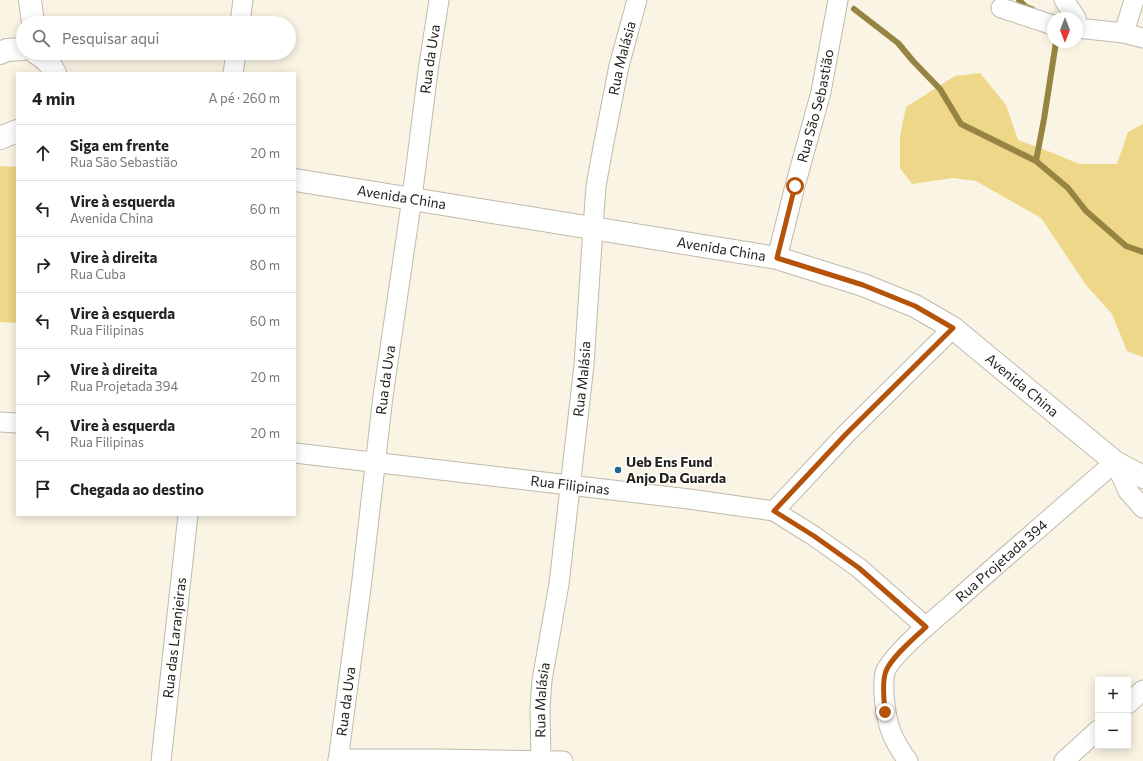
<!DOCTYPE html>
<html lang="pt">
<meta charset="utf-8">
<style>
body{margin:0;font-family:Commissioner,sans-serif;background:#f2f2f2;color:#222}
.controls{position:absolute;right:12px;bottom:12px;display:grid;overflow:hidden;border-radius:0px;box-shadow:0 2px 10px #0003}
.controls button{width:36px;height:36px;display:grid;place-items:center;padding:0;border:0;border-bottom:1px solid #e0e0e0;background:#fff;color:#222;font:20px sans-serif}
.compass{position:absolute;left:1047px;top:12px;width:36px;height:36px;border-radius:50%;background:#fff;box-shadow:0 2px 10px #0003;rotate:180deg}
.stop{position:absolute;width:12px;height:12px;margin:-9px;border:3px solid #b45309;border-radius:50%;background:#fff}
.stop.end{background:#b45309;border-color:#fff;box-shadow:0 1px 4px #0008}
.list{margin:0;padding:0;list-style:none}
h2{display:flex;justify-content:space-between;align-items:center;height:52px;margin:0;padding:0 16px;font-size:17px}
h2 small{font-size:13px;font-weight:400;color:#767676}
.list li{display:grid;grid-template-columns:26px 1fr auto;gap:12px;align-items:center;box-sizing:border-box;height:56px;padding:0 16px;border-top:1px solid #e0e0e0}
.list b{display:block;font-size:15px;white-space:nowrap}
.list p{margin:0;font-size:13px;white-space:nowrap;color:#767676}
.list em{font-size:13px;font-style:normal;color:#767676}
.icon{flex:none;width:22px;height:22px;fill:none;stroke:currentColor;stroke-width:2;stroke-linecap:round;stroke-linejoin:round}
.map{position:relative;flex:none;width:1143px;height:761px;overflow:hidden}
.search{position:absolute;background:#fff;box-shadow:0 2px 10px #0003;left:16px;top:16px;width:280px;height:44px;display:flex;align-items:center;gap:10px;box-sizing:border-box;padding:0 14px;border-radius:22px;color:#767676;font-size:15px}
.panel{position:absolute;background:#fff;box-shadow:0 2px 10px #0003;left:16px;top:72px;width:280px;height:444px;border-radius:0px}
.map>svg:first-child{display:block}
</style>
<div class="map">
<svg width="1143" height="761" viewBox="0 0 1143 761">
<rect width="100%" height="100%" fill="#f9f4e3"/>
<!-- green -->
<path fill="#eed789" d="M 980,73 L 1006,105 L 1018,140 L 1053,153 L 1079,164 L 1117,164 L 1128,132 L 1143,124 L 1143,357 L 1127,351 L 1112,314 L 1086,285 L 1041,218 L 976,181 L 953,178 L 912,184 L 900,168 L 900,136 L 906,107 L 955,76 Z
M 0,166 L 17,167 L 17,323 L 0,322 Z"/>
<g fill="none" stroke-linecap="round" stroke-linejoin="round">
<!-- stream -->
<path stroke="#968442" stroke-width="6" d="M 1019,0 L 1026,7 L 1032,9
M 854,9 L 898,43 L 913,61 L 940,89 L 961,124 L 1036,161 L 1068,188 L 1086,211 L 1126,246 L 1143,252
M 1036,161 L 1044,119 L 1056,42"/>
<defs>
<g id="street">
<path d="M 1064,0 L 1076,18"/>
<path d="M 1001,8 L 1053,25"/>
<path d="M 240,23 L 243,0"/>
<path d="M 1077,28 L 1124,33 L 1143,38"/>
<path d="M 1124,33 L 1134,0"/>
<path d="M 233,73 L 236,53"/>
<path id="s1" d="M 777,258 L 795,186 L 821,92 L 838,0"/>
<path d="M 0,422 L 17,423"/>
<path id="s2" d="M 295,453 L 689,499 L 774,511 L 814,536 L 859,568 L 926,627"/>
<path d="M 774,511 L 846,434 L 953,328"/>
<path d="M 1128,704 L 1143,690"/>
<path d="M 338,759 L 437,759 L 563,761"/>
<path id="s3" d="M 161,761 L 188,515"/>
<path id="s4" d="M 338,761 L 361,588 L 383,396 L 412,198 L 428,71 L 439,0"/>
<path id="s5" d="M 541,761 L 540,708 L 542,680 L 559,584 L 584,365 L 593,228 L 596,186 L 604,142 L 619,66 L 637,0"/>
<path id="s6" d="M 908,761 C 891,738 886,723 884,694 C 884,687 883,680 885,673 C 889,657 936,618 950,606 C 1005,557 1060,510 1115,462 L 1128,491 L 1143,508"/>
<path d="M 1064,761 L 1098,730"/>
</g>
<g id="secondary">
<path d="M 30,0 L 33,23"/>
<path d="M 0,53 L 7,50 L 23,49"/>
<path d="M 36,53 C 45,58 51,64 55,73"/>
<path d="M 0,138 L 17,131"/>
<path id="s7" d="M 295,180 L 777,258 L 863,285 L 915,306 L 953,328 L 1115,462 L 1143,477"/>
</g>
</defs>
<!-- street casing -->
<use href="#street" stroke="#bfbaaa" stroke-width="21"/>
<!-- secondary casing -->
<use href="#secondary" stroke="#bfbaaa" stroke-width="24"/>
<!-- street -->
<use href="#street" stroke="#fff" stroke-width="19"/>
<!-- secondary -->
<use href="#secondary" stroke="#fff" stroke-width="22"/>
</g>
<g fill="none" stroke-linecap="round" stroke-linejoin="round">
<!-- route -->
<path stroke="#b45309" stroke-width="5" d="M 795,186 L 777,258 L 863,285 L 915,306 L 953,328 L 846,434 L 774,511 L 814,536 L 859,568 L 926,627 C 915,637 888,660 885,674 C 882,686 884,700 885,712"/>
</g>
<!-- markers -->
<circle fill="#1a6598" stroke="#fff" stroke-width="1.5" cx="618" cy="470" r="4"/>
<g text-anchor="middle" stroke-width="3" stroke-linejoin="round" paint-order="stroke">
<!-- street labels -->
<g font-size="14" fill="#23221c" stroke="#fff">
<text dy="5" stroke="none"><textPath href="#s4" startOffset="708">Rua da Uva</textPath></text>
<text dy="5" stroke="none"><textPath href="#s5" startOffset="709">Rua Malásia</textPath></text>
<text dy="5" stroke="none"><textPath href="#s1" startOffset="157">Rua São Sebastião</textPath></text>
<text dy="5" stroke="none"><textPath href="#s7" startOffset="108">Avenida China</textPath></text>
<text dy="5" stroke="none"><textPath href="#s7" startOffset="432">Avenida China</textPath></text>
<text dy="5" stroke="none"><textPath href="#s5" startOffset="385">Rua Malásia</textPath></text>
<text dy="5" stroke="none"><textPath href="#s4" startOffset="384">Rua da Uva</textPath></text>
<text dy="5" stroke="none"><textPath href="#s7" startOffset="768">Avenida China</textPath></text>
<text dy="5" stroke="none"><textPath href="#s2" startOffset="277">Rua Filipinas</textPath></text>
<text dy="5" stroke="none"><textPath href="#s6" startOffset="256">Rua Projetada 394</textPath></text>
<text dy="5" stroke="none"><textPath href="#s3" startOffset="124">Rua das Laranjeiras</textPath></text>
<text dy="5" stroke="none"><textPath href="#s5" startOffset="61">Rua Malásia</textPath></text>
<text dy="5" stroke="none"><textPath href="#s4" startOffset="60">Rua da Uva</textPath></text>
</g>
<!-- poi labels -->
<g font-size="14" font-weight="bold" fill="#23221c" stroke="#fff" text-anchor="start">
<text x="626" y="467">Ueb Ens Fund<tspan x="626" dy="16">Anjo Da Guarda</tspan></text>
</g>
</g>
</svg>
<div class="controls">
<button>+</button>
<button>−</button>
</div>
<svg class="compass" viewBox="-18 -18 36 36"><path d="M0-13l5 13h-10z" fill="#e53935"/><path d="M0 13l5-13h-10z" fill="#767676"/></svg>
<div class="stop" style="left:795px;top:186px"></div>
<div class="stop end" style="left:885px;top:712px"></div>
<div class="search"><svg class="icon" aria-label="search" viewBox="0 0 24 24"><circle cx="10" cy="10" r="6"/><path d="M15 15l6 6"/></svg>Pesquisar aqui</div>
<section class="panel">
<h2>4 min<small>A pé · 260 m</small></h2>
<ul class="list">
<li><svg class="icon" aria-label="ahead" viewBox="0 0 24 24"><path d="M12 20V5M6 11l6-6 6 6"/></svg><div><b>Siga em frente</b><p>Rua São Sebastião</p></div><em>20 m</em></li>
<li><svg class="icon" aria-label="left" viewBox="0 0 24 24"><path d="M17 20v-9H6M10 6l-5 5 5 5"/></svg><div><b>Vire à esquerda</b><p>Avenida China</p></div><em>60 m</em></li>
<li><svg class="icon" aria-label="right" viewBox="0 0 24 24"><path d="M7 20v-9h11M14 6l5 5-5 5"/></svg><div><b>Vire à direita</b><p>Rua Cuba</p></div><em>80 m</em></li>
<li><svg class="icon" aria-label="left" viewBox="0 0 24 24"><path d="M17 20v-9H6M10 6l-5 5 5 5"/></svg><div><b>Vire à esquerda</b><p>Rua Filipinas</p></div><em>60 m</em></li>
<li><svg class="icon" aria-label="right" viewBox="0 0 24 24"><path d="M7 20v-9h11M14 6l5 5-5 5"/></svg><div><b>Vire à direita</b><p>Rua Projetada 394</p></div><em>20 m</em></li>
<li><svg class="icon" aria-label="left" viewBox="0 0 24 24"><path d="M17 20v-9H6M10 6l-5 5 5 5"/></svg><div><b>Vire à esquerda</b><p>Rua Filipinas</p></div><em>20 m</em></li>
<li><svg class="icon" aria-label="arrive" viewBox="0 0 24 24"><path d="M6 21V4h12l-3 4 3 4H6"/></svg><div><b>Chegada ao destino</b></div></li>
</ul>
</section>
</div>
